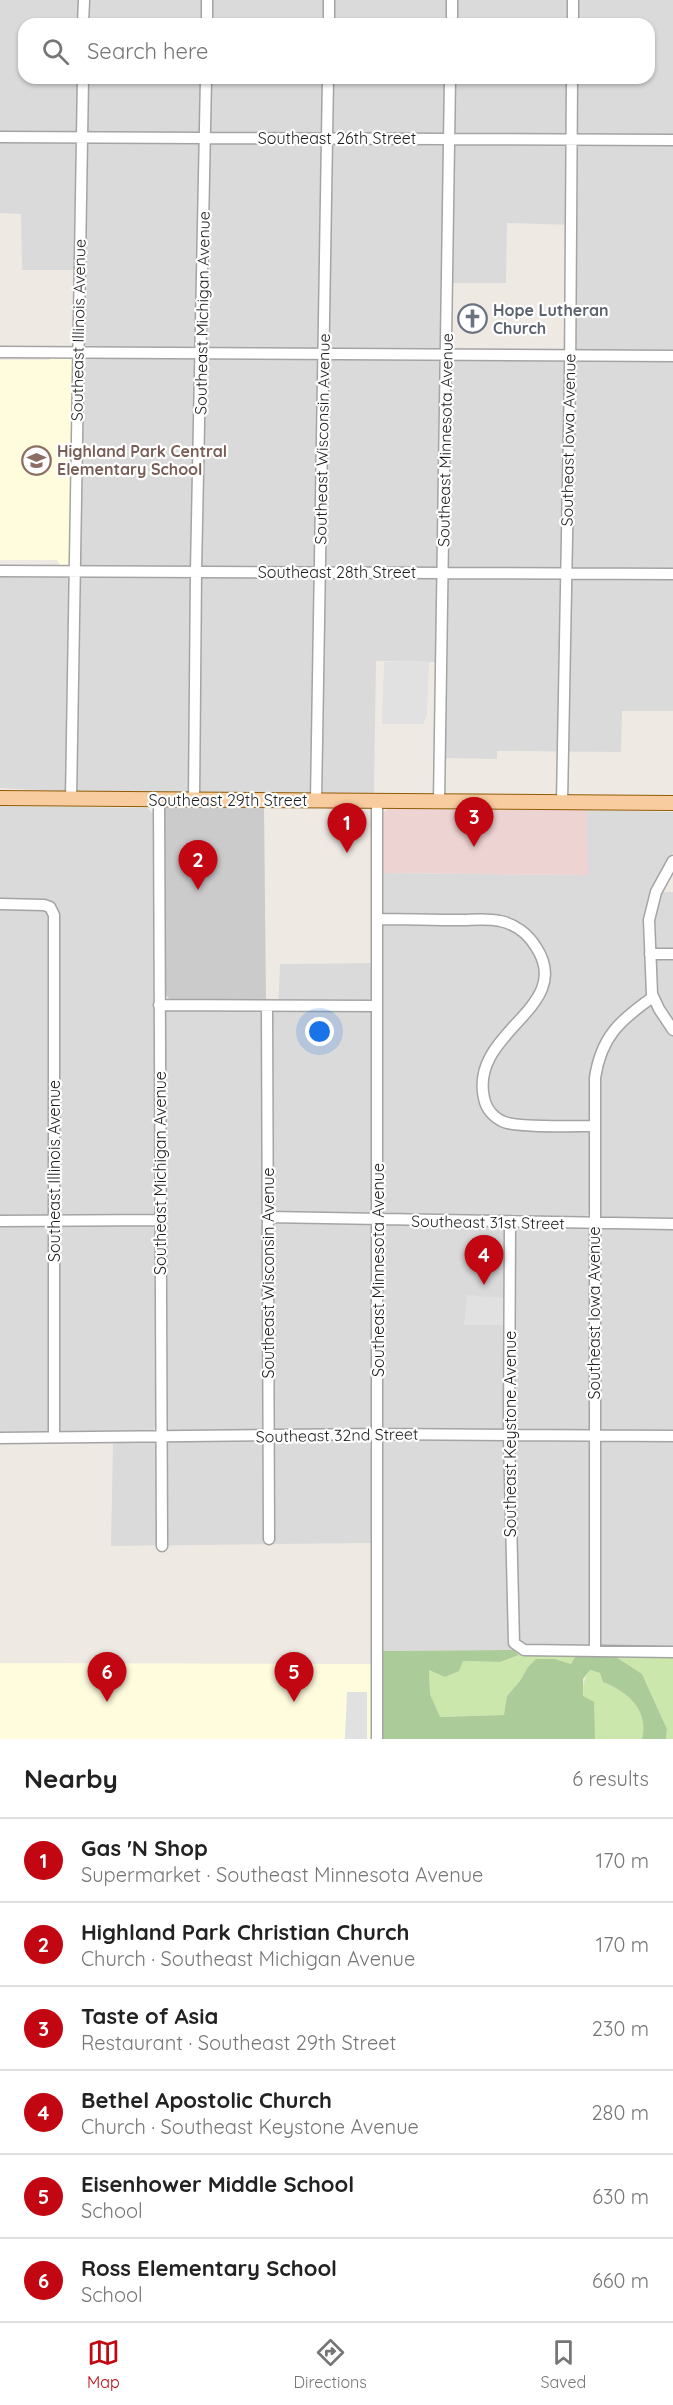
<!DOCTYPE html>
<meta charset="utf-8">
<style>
body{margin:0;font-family:Quicksand,sans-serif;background:#f2f2f2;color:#222}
.you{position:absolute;left:320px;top:1032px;width:21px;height:21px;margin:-15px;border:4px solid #fff;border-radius:50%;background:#1a73e8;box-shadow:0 0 0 9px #1a73e833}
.badge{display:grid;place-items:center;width:39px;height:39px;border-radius:50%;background:#c30712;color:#fff;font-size:20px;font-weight:700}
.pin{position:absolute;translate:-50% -50px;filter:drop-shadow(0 2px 3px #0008)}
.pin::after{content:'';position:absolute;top:32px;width:21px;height:18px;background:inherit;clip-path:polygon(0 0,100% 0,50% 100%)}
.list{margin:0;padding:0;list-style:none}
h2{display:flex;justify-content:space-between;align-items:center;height:78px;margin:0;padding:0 24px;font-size:26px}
h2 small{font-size:20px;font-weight:400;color:#767676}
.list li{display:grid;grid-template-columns:39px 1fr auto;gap:18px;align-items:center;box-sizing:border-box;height:84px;padding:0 24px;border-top:2px solid #e0e0e0}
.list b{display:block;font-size:22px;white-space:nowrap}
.list p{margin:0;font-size:20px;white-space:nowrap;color:#767676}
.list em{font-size:20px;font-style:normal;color:#767676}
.icon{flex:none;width:33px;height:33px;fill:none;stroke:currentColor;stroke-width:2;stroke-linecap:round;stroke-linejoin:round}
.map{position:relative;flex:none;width:673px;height:1739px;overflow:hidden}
.search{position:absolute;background:#fff;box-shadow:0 2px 4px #0004;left:18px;right:18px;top:18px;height:66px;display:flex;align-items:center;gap:15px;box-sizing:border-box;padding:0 21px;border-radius:18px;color:#767676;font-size:22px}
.sheet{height:582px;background:#fff}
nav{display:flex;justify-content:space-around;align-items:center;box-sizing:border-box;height:84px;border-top:2px solid #e0e0e0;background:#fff;font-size:16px;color:#767676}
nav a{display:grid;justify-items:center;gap:3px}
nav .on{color:#c30712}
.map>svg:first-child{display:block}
</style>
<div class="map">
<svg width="673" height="1739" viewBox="0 0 673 1739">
<rect width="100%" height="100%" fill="#eeeae3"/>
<!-- residential -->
<path fill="#dbdada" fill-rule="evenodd" d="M 0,0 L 673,0 L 673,711 L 622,711 L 621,752 L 497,751 L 497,759 L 443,758 L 444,662 L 376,661 L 374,794 L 52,791 L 0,788 L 0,575 L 78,575 L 82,270 L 22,270 L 21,214 L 0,213 ZM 24,24 L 649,24 L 649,78 L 24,78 ZM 507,223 L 576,225 L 573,358 L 441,357 L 443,283 L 506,283 Z
M 0,806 L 147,808 L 151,812 L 155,815 L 155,1008 L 278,1012 L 280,964 L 381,963 L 380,873 L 587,875 L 587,810 L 673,812 L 673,852 L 651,892 L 673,892 L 673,1647 L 525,1647 L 513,1650 L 382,1651 L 382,1227 L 386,1224 L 598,1227 L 601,1075 L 598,1048 L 592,1066 L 589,1109 L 589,1214 L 584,1217 L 392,1217 L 374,1214 L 372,1543 L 111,1546 L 113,1442 L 165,1442 L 164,1215 L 0,1216 Z
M 0,1225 L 153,1225 L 156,1230 L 155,1426 L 153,1431 L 148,1432 L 0,1433 Z"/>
<!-- commercial -->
<path fill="#eed3d3" d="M 388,809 L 587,810 L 588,875 L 380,873 L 381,814 Z"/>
<!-- education -->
<path fill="#fefcdd" d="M 49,356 L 73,358 L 71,562 L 67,566 L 61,566 L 57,560 L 0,560 L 0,360 L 50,360 Z
M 0,1663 L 374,1664 L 373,1739 L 0,1739 Z"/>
<!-- religious -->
<path fill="#cbcbcb" d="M 167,807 L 264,807 L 266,1002 L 171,1001 L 166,995 L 164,989 L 162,810 Z"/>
<!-- grass -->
<path fill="#cce7ab" d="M 519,1655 L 576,1655 L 571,1664 L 555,1659 L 528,1667 L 520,1681 L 507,1696 L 505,1715 L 439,1717 L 430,1694 L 429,1669 L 445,1677 L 463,1661 L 500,1662 Z
M 613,1655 L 673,1656 L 673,1739 L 666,1739 L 667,1729 L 642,1674 Z
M 590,1670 L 600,1673 L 603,1682 C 628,1692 649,1710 642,1739 L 595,1739 C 590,1716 574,1691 590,1670 Z"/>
<!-- forest -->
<path fill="#abcc99" d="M 513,1650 L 519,1655 L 500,1662 L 463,1661 L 459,1671 L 445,1677 L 429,1670 L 430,1694 L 440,1717 L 504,1715 L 507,1696 L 520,1681 L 528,1667 L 536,1659 L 555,1659 L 571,1664 L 576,1655 L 613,1655 L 642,1674 L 667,1729 L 666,1739 L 642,1739 C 649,1710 628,1692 603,1682 L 600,1673 L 590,1670 L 583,1679 L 583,1696 L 594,1702 L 595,1739 L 383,1739 L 382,1651 Z"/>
<!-- parking -->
<path fill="#e1e1e1" d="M 384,662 L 429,662 L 427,714 L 423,724 L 382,724 Z
M 467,1295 L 505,1298 L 505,1325 L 464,1325 Z
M 347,1692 L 367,1692 L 367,1739 L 345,1739 Z"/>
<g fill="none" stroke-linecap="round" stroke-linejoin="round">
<defs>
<path id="minor" d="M 83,24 L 84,0
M 207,24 L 207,0
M 329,24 L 329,0
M 452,24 L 452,0
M 573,24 L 573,0
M 0,137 L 673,140
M 0,352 L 673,356
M 0,571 L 673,574
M 71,799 L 83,78
M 159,800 L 162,1546
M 194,800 L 196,571 L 206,78
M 316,801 L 328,78
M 439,801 L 450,78
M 562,802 L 570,377 L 572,78
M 673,861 L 656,892 L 649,920 L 652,994 L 659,1009 L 673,1030
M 0,904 L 44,905 L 50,907 L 54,915 L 54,1437
M 377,919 C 404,919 432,920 459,920 C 472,920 487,918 500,921 C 515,924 528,934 536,947 C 576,1008 469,1031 484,1098 C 486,1109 494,1118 504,1122 C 520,1128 575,1126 595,1126
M 650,954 L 673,954
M 159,1005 L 377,1006
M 267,1007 L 269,1539
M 268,1217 L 673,1224
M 0,1221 L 160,1220
M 510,1221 L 509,1435 L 514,1643 L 524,1650 L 673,1652
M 0,1438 L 378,1434 L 673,1436
M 595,1651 L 595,1078 C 601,1037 620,1020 653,997
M 377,1739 L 377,801"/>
<path id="major" d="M 0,798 L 673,803"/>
</defs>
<!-- minor casing -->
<use href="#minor" stroke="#a4a4a4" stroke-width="13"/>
<!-- major casing -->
<use href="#major" stroke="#915b05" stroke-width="16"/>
<!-- minor -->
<use href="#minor" stroke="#fff" stroke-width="10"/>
<!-- major -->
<use href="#major" stroke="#f8cc9e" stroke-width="14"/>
</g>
<!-- icons -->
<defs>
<symbol id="church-ring" viewBox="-11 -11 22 22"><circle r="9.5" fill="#fff" stroke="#6b7280" stroke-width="1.5"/><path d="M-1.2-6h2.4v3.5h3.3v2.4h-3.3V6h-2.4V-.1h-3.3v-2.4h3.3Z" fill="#6b7280"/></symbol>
<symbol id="school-ring" viewBox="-11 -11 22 22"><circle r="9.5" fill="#fff" stroke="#8d6e63" stroke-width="1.5"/><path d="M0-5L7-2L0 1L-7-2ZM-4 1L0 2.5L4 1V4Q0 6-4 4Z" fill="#8d6e63"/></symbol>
</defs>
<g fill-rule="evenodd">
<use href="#church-ring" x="456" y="302" width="33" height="33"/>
<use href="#school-ring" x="20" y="444" width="33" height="33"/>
</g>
<g text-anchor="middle" stroke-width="4.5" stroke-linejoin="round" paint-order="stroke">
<!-- street labels -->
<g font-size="16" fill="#1d1d1d" stroke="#fff">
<text x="337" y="144">Southeast 26th Street</text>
<text transform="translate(202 313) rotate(-89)" y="6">Southeast Michigan Avenue</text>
<text transform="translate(78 330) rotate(-89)" y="6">Southeast Illinois Avenue</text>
<text transform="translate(322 439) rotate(-89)" y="6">Southeast Wisconsin Avenue</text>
<text transform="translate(445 440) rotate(-89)" y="6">Southeast Minnesota Avenue</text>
<text transform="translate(568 440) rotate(-89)" y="6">Southeast Iowa Avenue</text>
<text x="337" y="578">Southeast 28th Street</text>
<text x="228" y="806">Southeast 29th Street</text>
<text transform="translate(54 1171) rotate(-90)" y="6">Southeast Illinois Avenue</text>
<text transform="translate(160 1173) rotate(-90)" y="6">Southeast Michigan Avenue</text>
<text transform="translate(488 1222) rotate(1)" y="6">Southeast 31st Street</text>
<text transform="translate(378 1270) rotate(-90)" y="6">Southeast Minnesota Avenue</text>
<text transform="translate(268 1273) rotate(-90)" y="6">Southeast Wisconsin Avenue</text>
<text transform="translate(594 1313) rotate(-90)" y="6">Southeast Iowa Avenue</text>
<text transform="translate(510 1434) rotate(-90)" y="6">Southeast Keystone Avenue</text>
<text transform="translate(337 1435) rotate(-1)" y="6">Southeast 32nd Street</text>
</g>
<!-- worship labels -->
<g font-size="16" font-weight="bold" fill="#5b616d" stroke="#fff" text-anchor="start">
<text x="493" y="316">Hope Lutheran<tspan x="493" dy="18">Church</tspan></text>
</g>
<!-- education labels -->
<g font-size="16" font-weight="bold" fill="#785e54" stroke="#fff" text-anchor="start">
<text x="57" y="457">Highland Park Central<tspan x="57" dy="18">Elementary School</tspan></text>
</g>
</g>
</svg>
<div class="you"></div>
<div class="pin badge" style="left:347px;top:853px">1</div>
<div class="pin badge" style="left:198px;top:890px">2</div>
<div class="pin badge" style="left:474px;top:847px">3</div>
<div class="pin badge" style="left:484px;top:1285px">4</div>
<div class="pin badge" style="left:294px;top:1702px">5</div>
<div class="pin badge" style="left:107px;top:1702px">6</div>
<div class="search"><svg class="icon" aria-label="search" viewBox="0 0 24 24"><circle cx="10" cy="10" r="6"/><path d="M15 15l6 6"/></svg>Search here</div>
</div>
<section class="sheet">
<h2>Nearby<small>6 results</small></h2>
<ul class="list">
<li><span class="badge">1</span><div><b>Gas 'N Shop</b><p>Supermarket · Southeast Minnesota Avenue</p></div><em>170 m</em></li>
<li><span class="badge">2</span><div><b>Highland Park Christian Church</b><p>Church · Southeast Michigan Avenue</p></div><em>170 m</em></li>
<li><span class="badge">3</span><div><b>Taste of Asia</b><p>Restaurant · Southeast 29th Street</p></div><em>230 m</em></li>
<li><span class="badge">4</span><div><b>Bethel Apostolic Church</b><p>Church · Southeast Keystone Avenue</p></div><em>280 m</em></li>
<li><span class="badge">5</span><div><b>Eisenhower Middle School</b><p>School</p></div><em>630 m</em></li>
<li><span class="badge">6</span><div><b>Ross Elementary School</b><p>School</p></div><em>660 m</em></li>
</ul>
</section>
<nav>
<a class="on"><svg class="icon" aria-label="map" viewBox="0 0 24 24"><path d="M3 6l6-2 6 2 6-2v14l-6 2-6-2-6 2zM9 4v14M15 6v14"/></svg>Map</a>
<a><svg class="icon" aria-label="directions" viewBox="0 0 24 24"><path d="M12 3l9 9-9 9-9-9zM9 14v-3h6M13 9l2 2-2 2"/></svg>Directions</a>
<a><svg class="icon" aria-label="saved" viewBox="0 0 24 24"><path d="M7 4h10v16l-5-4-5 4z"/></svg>Saved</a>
</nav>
